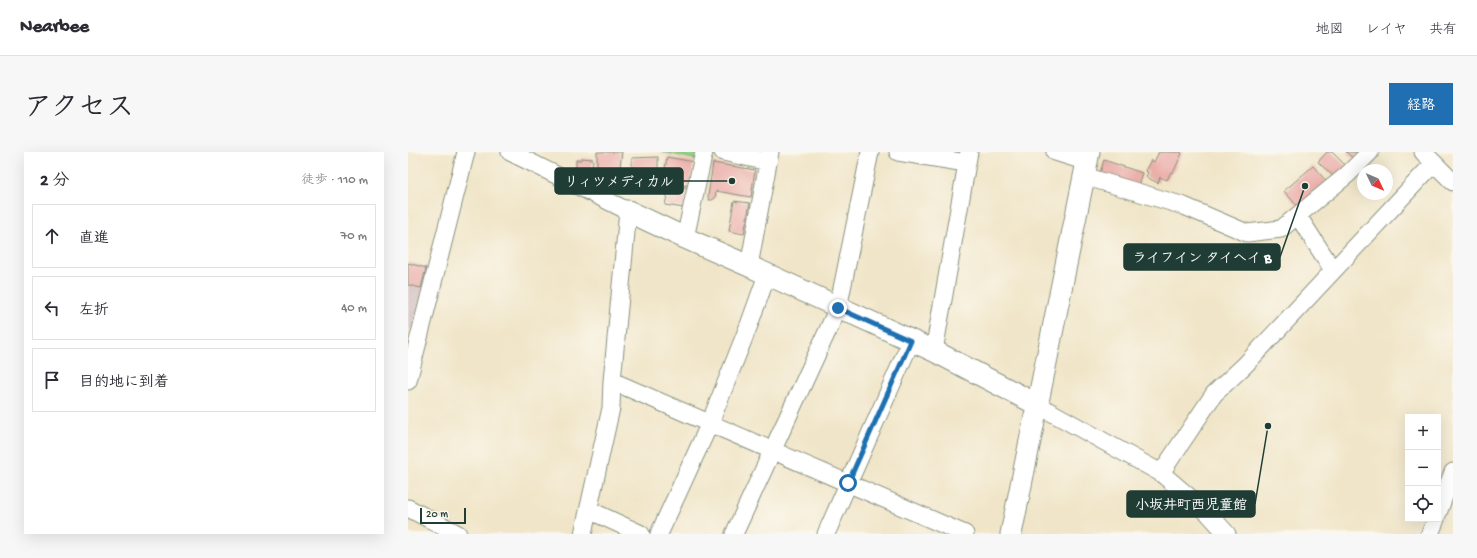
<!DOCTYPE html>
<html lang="ja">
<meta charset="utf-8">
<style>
body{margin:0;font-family:"Gochi Hand","Klee One",sans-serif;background:#f7f7f7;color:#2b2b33}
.controls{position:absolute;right:12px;bottom:12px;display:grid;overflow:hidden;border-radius:0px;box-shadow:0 4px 16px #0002}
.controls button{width:36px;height:36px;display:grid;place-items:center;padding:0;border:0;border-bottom:1px solid #e1e1e2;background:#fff;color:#2b2b33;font:20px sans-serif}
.compass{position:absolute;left:949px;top:12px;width:36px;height:36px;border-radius:50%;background:#fff;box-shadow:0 4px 16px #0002;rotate:134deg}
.scale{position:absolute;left:12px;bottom:10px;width:46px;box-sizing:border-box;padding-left:4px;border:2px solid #1f3d34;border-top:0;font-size:11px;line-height:14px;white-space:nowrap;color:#1f3d34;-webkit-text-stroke:3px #fbf7ec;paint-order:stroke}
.stop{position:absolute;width:12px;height:12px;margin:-9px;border:3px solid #1f6fb2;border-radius:50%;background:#fff}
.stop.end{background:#1f6fb2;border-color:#fff;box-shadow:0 1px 4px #0008}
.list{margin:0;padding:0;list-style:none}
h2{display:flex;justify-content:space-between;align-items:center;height:52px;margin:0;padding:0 16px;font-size:17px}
h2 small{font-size:13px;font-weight:400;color:#7c7c81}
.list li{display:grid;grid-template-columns:26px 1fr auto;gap:12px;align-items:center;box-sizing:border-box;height:64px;margin:0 8px 8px;padding:0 8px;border:1px solid #e1e1e2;border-radius:0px}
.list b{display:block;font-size:15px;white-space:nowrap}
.list em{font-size:13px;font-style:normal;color:#7c7c81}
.icon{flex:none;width:22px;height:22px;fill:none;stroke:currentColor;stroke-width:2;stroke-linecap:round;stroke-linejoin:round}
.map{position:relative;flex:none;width:1045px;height:382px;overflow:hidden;border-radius:0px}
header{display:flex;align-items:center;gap:24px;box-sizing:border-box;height:56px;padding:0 20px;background:#fff;border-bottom:1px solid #e1e1e2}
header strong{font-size:19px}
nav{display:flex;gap:22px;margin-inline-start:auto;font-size:14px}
.intro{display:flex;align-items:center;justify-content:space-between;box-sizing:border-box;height:96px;padding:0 24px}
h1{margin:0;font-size:28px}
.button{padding:10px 18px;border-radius:0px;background:#1f6fb2;color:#fff;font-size:14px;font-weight:700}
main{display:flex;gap:24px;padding:0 24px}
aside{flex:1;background:#fff;border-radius:0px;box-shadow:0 4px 16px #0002}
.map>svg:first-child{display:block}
</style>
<header>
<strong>Nearbee</strong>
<nav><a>地図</a><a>レイヤ</a><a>共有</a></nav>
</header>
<div class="intro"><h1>アクセス</h1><a class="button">経路</a></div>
<main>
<aside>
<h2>2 分<small>徒歩 · 110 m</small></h2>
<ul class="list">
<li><svg class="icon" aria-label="ahead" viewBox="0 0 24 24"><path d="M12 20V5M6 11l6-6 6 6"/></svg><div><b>直進</b></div><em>70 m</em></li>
<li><svg class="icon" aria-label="left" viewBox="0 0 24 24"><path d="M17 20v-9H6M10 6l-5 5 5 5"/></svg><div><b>左折</b></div><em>40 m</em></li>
<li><svg class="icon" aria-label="arrive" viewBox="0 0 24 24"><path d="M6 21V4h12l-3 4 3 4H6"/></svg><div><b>目的地に到着</b></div></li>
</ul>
</aside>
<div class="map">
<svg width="1045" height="382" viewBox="0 0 1045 382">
<rect width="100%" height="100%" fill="#fbf7ec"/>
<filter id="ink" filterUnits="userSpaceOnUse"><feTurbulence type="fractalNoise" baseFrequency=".025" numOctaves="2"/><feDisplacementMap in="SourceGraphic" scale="8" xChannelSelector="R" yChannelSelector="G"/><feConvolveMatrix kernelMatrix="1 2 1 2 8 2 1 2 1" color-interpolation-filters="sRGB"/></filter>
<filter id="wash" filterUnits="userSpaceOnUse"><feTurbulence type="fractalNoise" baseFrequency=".012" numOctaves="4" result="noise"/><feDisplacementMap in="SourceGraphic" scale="16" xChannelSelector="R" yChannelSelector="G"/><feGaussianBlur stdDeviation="0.9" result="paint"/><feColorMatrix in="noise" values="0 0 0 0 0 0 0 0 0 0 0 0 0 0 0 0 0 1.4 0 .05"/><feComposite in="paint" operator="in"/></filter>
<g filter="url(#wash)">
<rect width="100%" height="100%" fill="#f0e5c8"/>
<!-- industrial -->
<path fill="#d2bec3" d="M 0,110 L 22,116 L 4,178 L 0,177 Z"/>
<!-- green -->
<path fill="#93d58c" stroke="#598960" d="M 254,0 L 290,0 L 289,8 Z"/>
<g id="blocks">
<!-- building -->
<path fill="#ebafaa" d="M 189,0 L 214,0 L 212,15 L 189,15 Z
M 751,0 L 771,0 L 774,1 L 765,21 L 763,20 L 759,28 L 752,25 L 750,31 L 738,25 L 740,20 L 737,19 L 743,8 L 746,10 Z
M 919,0 L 924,0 L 938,14 L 927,26 L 910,10 Z
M 938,0 L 952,0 L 946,7 Z
M 250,5 L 250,23 L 224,24 L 224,6 Z
M 259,5 L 286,10 L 281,34 L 255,29 Z
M 173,6 L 185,7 L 184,19 L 168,18 L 168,8 L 173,8 Z
M 696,8 L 734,21 L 730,33 L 692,21 Z
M 305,11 L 347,18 L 343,45 L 308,39 L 307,46 L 304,48 L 301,48 L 300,44 Z
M 905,14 L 919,30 L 890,55 L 876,39 Z
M 264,32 L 280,36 L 276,56 L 257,53 L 261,34 L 263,35 Z
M 326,49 L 342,51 L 336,82 L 321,79 Z
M 0,111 L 18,116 L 13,136 L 0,133 Z"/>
</g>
</g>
<g filter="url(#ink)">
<use href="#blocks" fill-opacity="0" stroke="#88917e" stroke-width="1"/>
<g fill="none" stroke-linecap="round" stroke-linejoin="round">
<defs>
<path id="minor" d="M 102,0 L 220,59 L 204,229 L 203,256 L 175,382
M 315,0 L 360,10
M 490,0 L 558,11
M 647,0 L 679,10
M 1015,0 L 1045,30
M 676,24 L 776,54 L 839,81 L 873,77 L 939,23 L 962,0
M 890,64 L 925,118
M 277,86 L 296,0
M 341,114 L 362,0
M 526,199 L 561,0
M 0,229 L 58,0
M 204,229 L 557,382
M 630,253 L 753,321 L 800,361 L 819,382
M 753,321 L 806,242 L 837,213 L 1026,11
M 0,356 L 50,382
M 181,358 L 233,382
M 1030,361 L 1045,320
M 251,382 L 302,271 L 341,173 L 359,123
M 326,382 L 430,156 L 462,0
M 418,382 L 503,189
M 1022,382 L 1028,367"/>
<path id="tertiary" d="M 220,59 L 277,86 L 341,114 L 526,199 L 630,253
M 603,382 L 681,0"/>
</defs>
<!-- minor casing -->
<use href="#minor" stroke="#88917e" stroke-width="19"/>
<!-- tertiary casing -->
<use href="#tertiary" stroke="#88917e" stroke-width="23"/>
<!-- minor -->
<use href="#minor" stroke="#fff" stroke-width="17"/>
<!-- tertiary -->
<use href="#tertiary" stroke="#fff" stroke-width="21"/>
</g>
</g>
<g fill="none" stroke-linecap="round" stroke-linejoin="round" filter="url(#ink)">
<!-- route -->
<path stroke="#1f6fb2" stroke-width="5" d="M 430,156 L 503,189 L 440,331"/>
</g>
<!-- callouts -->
<path fill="none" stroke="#1f3d34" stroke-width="1.5" d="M324 29L275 29M897 34L872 105M860 274L847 352"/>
<g fill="#1f3d34" stroke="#fbf7ec" stroke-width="1.5">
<circle cx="324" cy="29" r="4"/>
<circle cx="897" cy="34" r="4"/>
<circle cx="860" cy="274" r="4"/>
</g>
<g fill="#1f3d34" stroke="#1f3d34" stroke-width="1.5">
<rect x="147" y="16" width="128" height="26" rx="4"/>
<rect x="716" y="92" width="156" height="26" rx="4"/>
<rect x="719" y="339" width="128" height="26" rx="4"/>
</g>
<g font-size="14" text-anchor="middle" font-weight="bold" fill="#fff">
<text x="211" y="34">リィツメディカル</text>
<text x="794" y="110">ライフイン タイヘイ B</text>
<text x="783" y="357">小坂井町西児童館</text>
</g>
</svg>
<div class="controls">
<button>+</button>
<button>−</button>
<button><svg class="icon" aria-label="locate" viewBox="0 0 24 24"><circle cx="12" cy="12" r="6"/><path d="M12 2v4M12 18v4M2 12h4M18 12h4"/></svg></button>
</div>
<svg class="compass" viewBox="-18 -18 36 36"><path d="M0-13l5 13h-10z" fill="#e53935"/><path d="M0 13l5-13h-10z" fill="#7c7c81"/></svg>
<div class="scale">20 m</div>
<div class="stop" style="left:440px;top:331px"></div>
<div class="stop end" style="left:430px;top:156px"></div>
</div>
</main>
